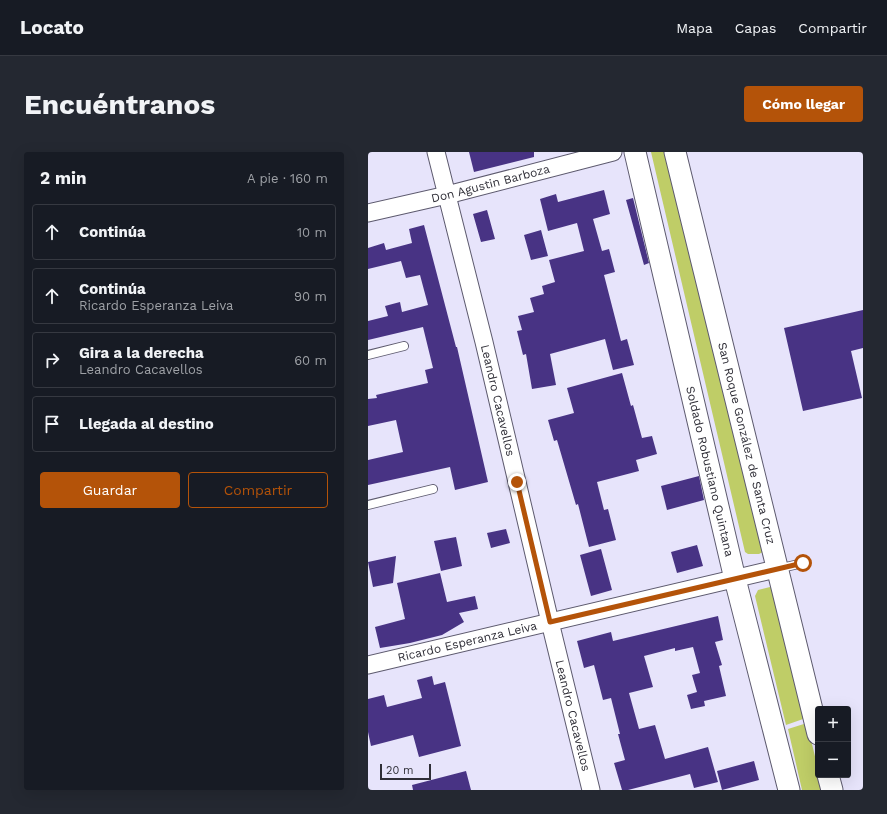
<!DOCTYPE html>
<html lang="es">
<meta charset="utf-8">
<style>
body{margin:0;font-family:"Work Sans",sans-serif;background:#242831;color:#f1f3f6}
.controls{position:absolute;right:12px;bottom:12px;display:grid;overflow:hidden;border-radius:4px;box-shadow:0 4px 16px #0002}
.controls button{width:36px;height:36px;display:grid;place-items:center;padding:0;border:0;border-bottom:1px solid #363941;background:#171b24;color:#f1f3f6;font:20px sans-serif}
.scale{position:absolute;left:12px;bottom:10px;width:51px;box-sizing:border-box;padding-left:4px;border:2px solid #2f2e37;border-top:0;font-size:11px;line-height:14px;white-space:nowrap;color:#2f2e37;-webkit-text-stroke:3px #e7e4fb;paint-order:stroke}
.stop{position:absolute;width:12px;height:12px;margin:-9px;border:3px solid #b45309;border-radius:50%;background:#fff}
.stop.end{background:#b45309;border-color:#fff;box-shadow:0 1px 4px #0008}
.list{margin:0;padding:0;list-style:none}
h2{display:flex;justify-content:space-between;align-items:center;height:52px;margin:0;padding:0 16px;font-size:17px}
h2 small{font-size:13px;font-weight:400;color:#9ea1a6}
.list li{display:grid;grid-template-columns:26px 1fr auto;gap:12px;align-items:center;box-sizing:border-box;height:56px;margin:0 8px 8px;padding:0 8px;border:1px solid #363941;border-radius:4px}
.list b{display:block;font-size:15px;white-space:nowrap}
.list p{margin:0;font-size:13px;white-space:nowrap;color:#9ea1a6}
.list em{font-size:13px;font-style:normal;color:#9ea1a6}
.actions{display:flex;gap:8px;padding:12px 16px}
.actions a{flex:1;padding:9px 0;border:1px solid #b45309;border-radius:4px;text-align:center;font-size:14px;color:#b45309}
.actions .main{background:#b45309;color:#fff}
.icon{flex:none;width:22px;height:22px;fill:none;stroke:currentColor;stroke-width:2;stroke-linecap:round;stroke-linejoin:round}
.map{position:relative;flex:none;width:495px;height:638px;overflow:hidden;border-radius:4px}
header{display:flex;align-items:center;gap:24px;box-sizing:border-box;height:56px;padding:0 20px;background:#171b24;border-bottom:1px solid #363941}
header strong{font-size:19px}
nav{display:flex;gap:22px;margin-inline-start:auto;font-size:14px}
.intro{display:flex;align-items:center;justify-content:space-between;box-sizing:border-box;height:96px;padding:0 24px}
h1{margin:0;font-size:28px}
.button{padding:10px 18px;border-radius:4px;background:#b45309;color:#fff;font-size:14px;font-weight:700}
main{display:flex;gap:24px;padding:0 24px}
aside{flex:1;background:#171b24;border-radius:4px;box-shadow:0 4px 16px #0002}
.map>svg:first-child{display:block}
</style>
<header>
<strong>Locato</strong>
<nav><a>Mapa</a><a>Capas</a><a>Compartir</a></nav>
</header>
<div class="intro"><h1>Encuéntranos</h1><a class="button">Cómo llegar</a></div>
<main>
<aside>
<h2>2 min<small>A pie · 160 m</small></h2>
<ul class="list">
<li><svg class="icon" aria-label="ahead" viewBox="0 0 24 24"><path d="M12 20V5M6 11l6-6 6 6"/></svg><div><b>Continúa</b></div><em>10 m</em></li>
<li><svg class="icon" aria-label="ahead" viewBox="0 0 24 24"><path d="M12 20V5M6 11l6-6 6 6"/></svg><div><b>Continúa</b><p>Ricardo Esperanza Leiva</p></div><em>90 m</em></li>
<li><svg class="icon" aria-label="right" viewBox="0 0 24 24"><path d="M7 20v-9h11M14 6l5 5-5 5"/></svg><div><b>Gira a la derecha</b><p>Leandro Cacavellos</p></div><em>60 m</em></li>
<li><svg class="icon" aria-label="arrive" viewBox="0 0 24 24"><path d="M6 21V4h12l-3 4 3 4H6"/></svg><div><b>Llegada al destino</b></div></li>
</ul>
<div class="actions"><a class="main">Guardar</a><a>Compartir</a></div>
</aside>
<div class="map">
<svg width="495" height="638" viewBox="0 0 495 638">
<rect width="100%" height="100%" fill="#e7e4fb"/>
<!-- green -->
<path fill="#bfcd67" d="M 283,0 L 301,0 L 395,400 L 391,402 L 380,402 L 377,400 Z
M 402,435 L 405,437 L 438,566 L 418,573 L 387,444 L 390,438 Z
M 439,571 L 450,617 L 450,623 L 455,638 L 434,638 L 420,577 Z"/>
<!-- building -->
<path fill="#483384" d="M 101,0 L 166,0 L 166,5 L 106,20 Z
M 236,38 L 242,62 L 225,67 L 234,99 L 241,97 L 247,120 L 236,123 L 253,189 L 259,187 L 266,213 L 245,218 L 237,187 L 182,202 L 188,233 L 164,237 L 158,202 L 155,203 L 149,179 L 154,178 L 150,164 L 166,160 L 162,146 L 176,142 L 174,134 L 187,130 L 181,108 L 216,99 L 209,71 L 180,79 L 172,47 L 188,42 L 190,50 Z
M 265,46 L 281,111 L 276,113 L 258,48 Z
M 119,58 L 127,87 L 113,90 L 105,62 Z
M 56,73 L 88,195 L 89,195 L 120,330 L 87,338 L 82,315 L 0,333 L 0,308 L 35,300 L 28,268 L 0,274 L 0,247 L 9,246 L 8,243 L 60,231 L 57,218 L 65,216 L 55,175 L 0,188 L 0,169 L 20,164 L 17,154 L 32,150 L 34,160 L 60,153 L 52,123 L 38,126 L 33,109 L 0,117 L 0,96 L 16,91 L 18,98 L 44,91 L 41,77 Z
M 173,78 L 180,104 L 163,108 L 156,83 Z
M 495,158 L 495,196 L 483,199 L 494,246 L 435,259 L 416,176 Z
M 254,221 L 263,254 L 265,253 L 274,286 L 284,284 L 289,302 L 268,308 L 271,319 L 229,330 L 236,358 L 240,357 L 248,388 L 221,395 L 210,352 L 208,353 L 189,288 L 186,289 L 180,268 L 206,261 L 199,236 Z
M 331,324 L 336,348 L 299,358 L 293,334 Z
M 138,377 L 142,391 L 123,396 L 119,381 Z
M 88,385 L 94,414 L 73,419 L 66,389 Z
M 329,393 L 335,414 L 309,421 L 303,400 Z
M 233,397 L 244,438 L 223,444 L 212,403 Z
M 28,404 L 25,431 L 5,435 L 0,410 Z
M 72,421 L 79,450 L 107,444 L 110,457 L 91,461 L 96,470 L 74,483 L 42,491 L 12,496 L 7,475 L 37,467 L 29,431 Z
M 350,464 L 355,488 L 347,490 L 354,513 L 351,514 L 358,544 L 336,549 L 337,554 L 323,557 L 319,543 L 329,540 L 324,523 L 332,521 L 325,495 L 307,499 L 307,496 L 276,504 L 285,535 L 261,541 L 271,577 L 287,573 L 297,607 L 340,595 L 350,630 L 326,636 L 322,622 L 260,638 L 254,638 L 246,611 L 257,608 L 250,582 L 252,582 L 243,546 L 235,548 L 226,513 L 216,516 L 209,489 L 243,480 L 245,489 Z
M 64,524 L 66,533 L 77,530 L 93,594 L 51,605 L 45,583 L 3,594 L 0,580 L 0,547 L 16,543 L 19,555 L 54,546 L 49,528 Z
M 386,609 L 391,628 L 354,638 L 349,619 Z
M 98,619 L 103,638 L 45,638 L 44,633 Z"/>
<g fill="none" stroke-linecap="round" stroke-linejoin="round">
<defs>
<path id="service" d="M 0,203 L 36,194
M 0,353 L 65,337
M 409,417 L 435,411"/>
<g id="minor">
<path id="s1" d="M 68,0 L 116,190 L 182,470 L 223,638"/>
<path id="s2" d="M 0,61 L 79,43 L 245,0"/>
<path id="s3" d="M 0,513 L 408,417"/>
</g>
<g id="tertiary">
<path id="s4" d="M 267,0 L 367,427 L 421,638"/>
<path id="s5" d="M 307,0 L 450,582"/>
<path d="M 460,623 L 464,638"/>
</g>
</defs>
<!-- service casing -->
<use href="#service" stroke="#5d5a6e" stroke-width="10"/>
<!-- minor casing -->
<use href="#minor" stroke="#5d5a6e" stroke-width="19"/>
<!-- tertiary casing -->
<use href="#tertiary" stroke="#5d5a6e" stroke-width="23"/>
<!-- service -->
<use href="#service" stroke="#fff" stroke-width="8"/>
<!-- minor -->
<use href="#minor" stroke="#fff" stroke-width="17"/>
<!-- tertiary -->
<use href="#tertiary" stroke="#fff" stroke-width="21"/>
</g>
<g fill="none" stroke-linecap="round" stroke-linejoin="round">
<!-- route -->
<path stroke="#b45309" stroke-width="5" d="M 149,330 L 182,470 L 435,411"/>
</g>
<g text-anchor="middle" stroke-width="4" stroke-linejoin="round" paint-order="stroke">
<!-- street labels -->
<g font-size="12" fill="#2f2e37" stroke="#e7e4fb">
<text dy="4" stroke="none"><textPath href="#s2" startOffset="126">Don Agustin Barboza</textPath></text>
<text dy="4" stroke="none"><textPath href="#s1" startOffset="256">Leandro Cacavellos</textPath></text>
<text dy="4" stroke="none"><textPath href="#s5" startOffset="300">San Roque González de Santa Cruz</textPath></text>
<text dy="4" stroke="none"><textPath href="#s4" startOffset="328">Soldado Robustiano Quintana</textPath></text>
<text dy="4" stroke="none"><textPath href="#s3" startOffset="102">Ricardo Esperanza Leiva</textPath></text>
<text dy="4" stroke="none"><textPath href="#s1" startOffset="580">Leandro Cacavellos</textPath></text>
</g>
</g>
</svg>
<div class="controls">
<button>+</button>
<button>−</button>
</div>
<div class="scale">20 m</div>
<div class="stop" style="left:435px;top:411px"></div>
<div class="stop end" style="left:149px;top:330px"></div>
</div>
</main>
